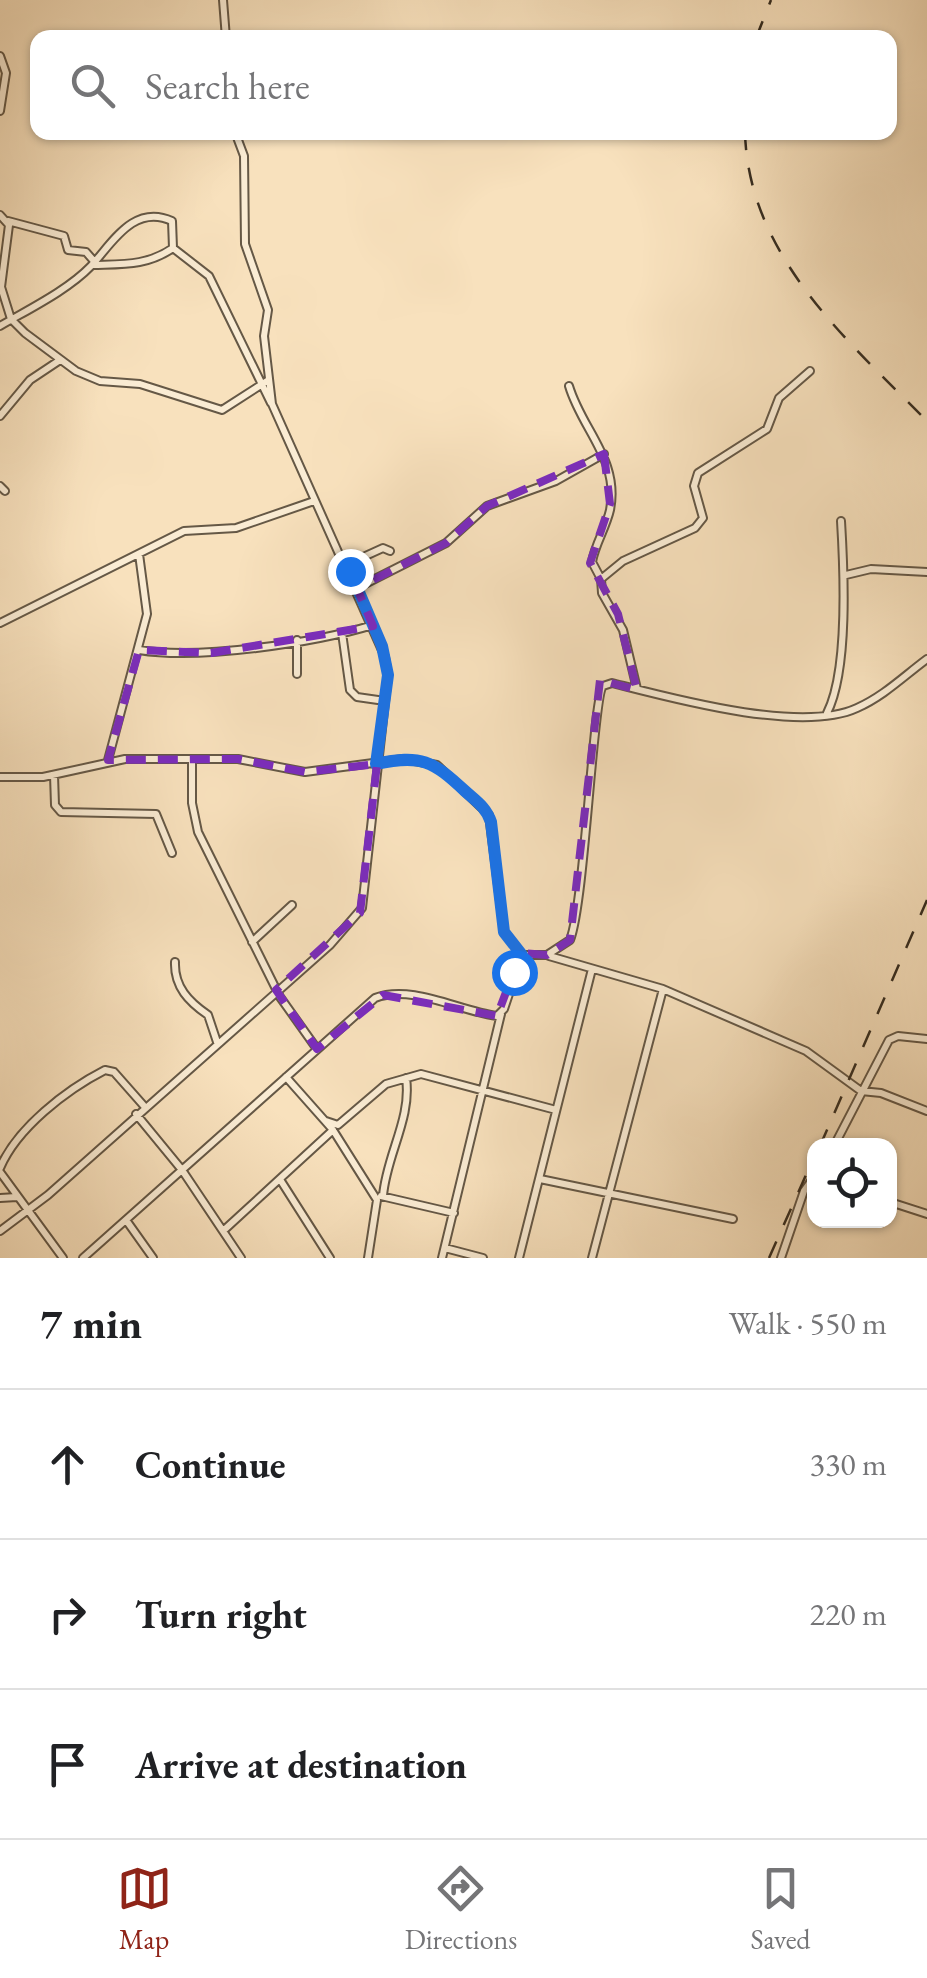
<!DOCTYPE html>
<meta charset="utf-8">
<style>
body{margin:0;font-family:"EB Garamond",serif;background:#f2f2f2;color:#202124}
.controls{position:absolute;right:30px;bottom:30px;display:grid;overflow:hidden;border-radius:20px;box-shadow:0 2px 8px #0004}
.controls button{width:90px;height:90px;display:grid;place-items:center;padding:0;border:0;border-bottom:2px solid #e0e0e0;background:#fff;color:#202124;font:50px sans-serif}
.stop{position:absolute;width:30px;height:30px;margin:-22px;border:8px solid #1a73e8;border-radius:50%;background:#fff}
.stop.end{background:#1a73e8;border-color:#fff;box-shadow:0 2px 10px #0008}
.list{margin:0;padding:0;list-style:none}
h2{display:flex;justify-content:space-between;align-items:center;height:130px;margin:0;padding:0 40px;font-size:42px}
h2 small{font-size:32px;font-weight:400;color:#757577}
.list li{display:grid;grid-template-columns:65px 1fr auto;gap:30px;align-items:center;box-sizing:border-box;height:150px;padding:0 40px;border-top:2px solid #e0e0e0}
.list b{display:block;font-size:38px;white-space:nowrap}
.list em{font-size:32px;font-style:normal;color:#757577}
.icon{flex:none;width:55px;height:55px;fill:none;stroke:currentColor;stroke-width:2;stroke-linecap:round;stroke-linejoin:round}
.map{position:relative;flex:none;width:927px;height:1258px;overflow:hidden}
.search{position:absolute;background:#fff;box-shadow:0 2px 8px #0004;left:30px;right:30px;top:30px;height:110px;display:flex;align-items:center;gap:25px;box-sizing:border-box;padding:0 35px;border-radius:20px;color:#757577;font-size:38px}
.sheet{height:580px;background:#fff}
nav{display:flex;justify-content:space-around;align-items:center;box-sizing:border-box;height:140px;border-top:2px solid #e0e0e0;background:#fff;font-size:28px;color:#757577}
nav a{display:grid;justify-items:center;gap:5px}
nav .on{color:#8f2418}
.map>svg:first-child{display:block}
</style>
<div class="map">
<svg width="927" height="1258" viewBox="0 0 927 1258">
<rect width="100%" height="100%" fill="#f8e1bd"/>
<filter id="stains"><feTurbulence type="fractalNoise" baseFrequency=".002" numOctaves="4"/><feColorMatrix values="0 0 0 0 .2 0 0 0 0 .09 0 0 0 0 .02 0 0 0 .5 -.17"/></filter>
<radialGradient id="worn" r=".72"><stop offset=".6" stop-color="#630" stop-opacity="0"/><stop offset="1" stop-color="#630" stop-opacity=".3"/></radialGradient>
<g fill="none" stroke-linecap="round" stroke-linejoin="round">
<defs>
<path id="minor" d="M 223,0 L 226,38
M 0,56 L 6,73 L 0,111
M 0,215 L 9,225 L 1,287 L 11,319 L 25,333 L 76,371 L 100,381 L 140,384 L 222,410 L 267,381
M 8,221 L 64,236 L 68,250 L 86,252 L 93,260
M 173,248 L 209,276 L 271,403
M 0,326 C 29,309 68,290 91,266 C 111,245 133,203 172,221 L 173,248 C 147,266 123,264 93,265
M 569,386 C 582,430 620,460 610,510 C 606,528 595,544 592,562 L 601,579
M 0,416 L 30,380 L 60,360
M 0,486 L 5,491
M 349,571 L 361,558 L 383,548 L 390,551
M 846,575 L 871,569 L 927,572
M 357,588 L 446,543 L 487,506 L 556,481 L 604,454
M 0,623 L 184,531 L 236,528 L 314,501
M 342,633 L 350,690 L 357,697 L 385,701
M 139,650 C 199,660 314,643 373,625
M 297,674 L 297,640
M 637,689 L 623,630 L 602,593 L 601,579 L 623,561 L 695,528 L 703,518 L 694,486 L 698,473 L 767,429 L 779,398 L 810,371
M 827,713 C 849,670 844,570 841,521
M 108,760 L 147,614 L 139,554
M 192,760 L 192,803 L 198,832 L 280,997 L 317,1049
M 54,775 L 55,805 L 61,812 L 156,814 L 172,853
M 0,777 L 43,777 L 125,759 L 238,759 L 305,772 L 403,759 L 437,765 L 489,815 L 504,932 L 522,955
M 252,942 L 292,905
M 549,956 L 663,989 L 806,1051 L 861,1091 L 881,1093 L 927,1111
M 175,962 C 174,987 189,1002 208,1015 L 217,1042
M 286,1077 L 333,1130 L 377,1200 L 368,1258
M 136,1114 L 182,1170 L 241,1258
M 326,1121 L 338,1125 L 386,1084 L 421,1074 L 556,1110
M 834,1146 L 889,1040 L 898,1036 L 927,1039
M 0,1168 C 17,1128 66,1090 105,1070 L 114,1072 L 144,1106
M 0,1172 L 63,1258
M 540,1179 L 733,1219
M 281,1181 L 330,1258
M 381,1196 L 454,1213
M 383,1196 C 386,1156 412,1118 406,1078
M 0,1198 L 17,1197
M 890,1202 L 927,1214
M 126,1220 L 153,1258
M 0,1231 L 48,1195 L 330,945 L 362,908 L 388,675 L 385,657 L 272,404 L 264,336 L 268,310 L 245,244 L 244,156 L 235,132
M 223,1231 L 333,1130
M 445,1248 L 483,1258
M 83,1258 L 375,998 C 412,984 459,1011 497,1016 L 504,1009 L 522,955 L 547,955 L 570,940 C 585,901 593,697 603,686 L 612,683 C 671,698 801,734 857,708 C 884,696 904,676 927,659
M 442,1258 L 501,1014
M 519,1258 L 592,969
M 592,1258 L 663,989
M 781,1258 L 804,1191 L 814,1177"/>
</defs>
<!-- minor casing -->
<use href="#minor" stroke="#655846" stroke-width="10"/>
<!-- minor -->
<use href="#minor" stroke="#faecd4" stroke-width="6"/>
<!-- rail -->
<path stroke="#342b1f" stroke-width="2.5" stroke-dasharray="18 18" stroke-linecap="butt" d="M 756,38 L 771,0
M 745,132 C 748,255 847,340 927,421
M 820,1146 L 927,900
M 769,1258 L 814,1157"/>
</g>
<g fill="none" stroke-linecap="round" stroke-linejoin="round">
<!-- route -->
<path stroke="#1a73e8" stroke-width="12" d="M 350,571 L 382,646 L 388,675 L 376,764 C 421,754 433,761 465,791 C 476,801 486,807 491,822 L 504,932 L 522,955 L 514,972"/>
</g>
<!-- marked area -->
<path fill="none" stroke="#7b2cbf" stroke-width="8" stroke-dasharray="20 12" stroke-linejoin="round" d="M 604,454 L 610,504 L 590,563 L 618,614 L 637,690 L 600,680 L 570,940 L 547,955 L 521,953 L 497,1016 L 383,995 L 317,1049 L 276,990 L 360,913 L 377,764 L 305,772 L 238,759 L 108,760 L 139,650 L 211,653 L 373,626 L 357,588 L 446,543 L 487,506 Z"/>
<rect width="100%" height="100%" filter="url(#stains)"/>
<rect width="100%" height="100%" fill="url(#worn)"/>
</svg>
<div class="controls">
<button><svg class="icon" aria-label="locate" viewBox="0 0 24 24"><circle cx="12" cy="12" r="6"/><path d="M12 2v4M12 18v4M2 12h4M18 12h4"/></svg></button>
</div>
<div class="stop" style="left:514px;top:972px"></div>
<div class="stop end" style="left:350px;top:571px"></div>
<div class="search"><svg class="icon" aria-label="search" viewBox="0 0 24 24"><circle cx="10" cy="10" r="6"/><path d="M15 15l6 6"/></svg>Search here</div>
</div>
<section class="sheet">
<h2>7 min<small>Walk · 550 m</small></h2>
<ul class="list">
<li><svg class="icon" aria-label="ahead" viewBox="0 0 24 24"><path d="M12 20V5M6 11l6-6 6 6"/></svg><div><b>Continue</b></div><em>330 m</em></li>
<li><svg class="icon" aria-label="right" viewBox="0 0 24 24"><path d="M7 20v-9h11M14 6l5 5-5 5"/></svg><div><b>Turn right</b></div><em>220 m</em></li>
<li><svg class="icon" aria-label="arrive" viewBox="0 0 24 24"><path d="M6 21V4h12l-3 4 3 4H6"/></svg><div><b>Arrive at destination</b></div></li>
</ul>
</section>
<nav>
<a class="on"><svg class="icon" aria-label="map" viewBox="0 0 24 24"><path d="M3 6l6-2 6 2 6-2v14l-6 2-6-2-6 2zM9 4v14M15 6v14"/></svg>Map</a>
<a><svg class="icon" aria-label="directions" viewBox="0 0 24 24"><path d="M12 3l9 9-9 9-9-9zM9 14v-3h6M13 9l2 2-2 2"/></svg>Directions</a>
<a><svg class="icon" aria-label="saved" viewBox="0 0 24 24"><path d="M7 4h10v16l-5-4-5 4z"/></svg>Saved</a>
</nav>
